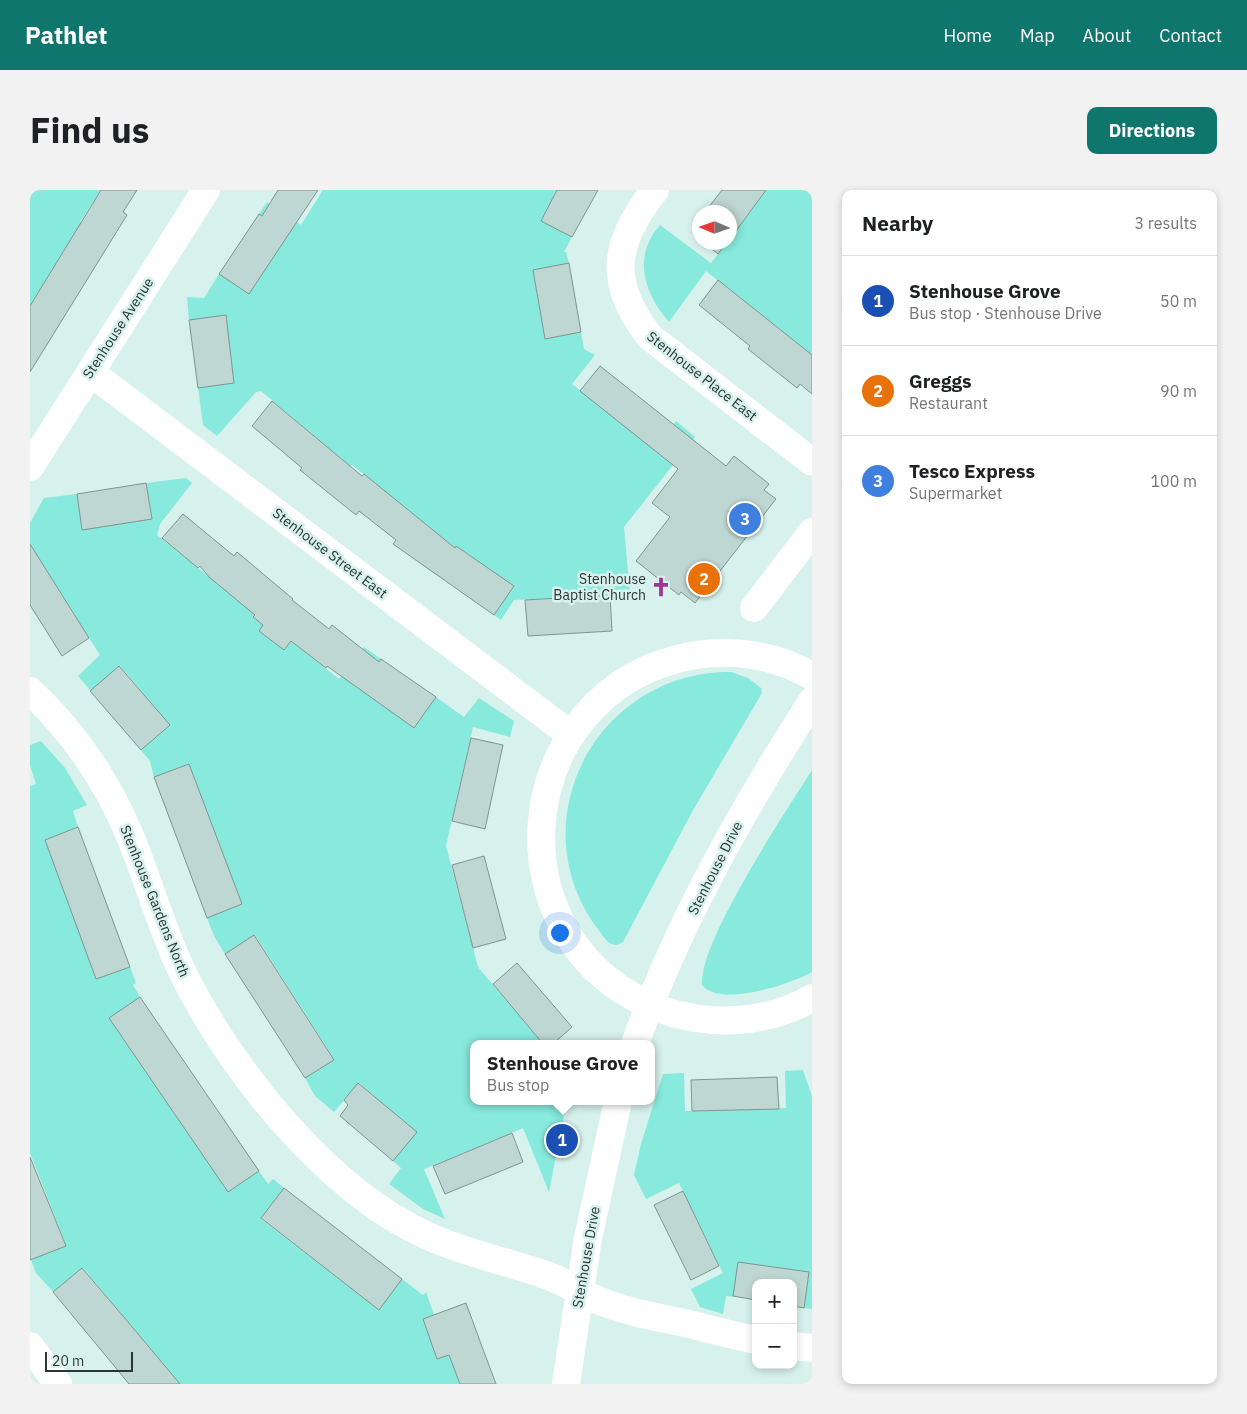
<!DOCTYPE html>
<meta charset="utf-8">
<style>
body{margin:0;font-family:"IBM Plex Sans",sans-serif;background:#f2f2f2;color:#202124}
.controls{position:absolute;right:15px;bottom:15px;display:grid;overflow:hidden;border-radius:10px;box-shadow:0 2px 8px #0003}
.controls button{width:45px;height:45px;display:grid;place-items:center;padding:0;border:0;border-bottom:1px solid #e0e0e0;background:#fff;color:#202124;font:25px sans-serif}
.compass{position:absolute;left:662px;top:15px;width:45px;height:45px;border-radius:50%;background:#fff;box-shadow:0 2px 8px #0003;rotate:272deg}
.scale{position:absolute;left:15px;bottom:12px;width:88px;box-sizing:border-box;padding-left:5px;border:2px solid #2b3533;border-top:0;font-size:14px;line-height:18px;white-space:nowrap;color:#2b3533;-webkit-text-stroke:4px #d7f1ec;paint-order:stroke}
.you{position:absolute;left:529px;top:742px;width:18px;height:18px;margin:-12px;border:4px solid #fff;border-radius:50%;background:#1a73e8;box-shadow:0 0 0 8px #1a73e833}
.badge{display:grid;place-items:center;width:32px;height:32px;border-radius:50%;background:#0f766e;color:#fff;font-size:16px;font-weight:700}
.pin{position:absolute;translate:-50% -50%;border:2px solid #fff;box-shadow:0 1px 5px #0006}
.popup{position:absolute;left:440px;top:850px;width:185px;height:65px;box-sizing:border-box;display:grid;place-content:center;border-radius:10px;background:#fff;filter:drop-shadow(0 1px 4px #0005);font-size:16px;white-space:nowrap;color:#757577}
.popup b{font-size:19px;color:#202124}
.popup::after{content:'';position:absolute;left:50%;top:100%;margin-left:-10px;border:10px solid transparent;border-top-color:#fff}
.list{margin:0;padding:0;list-style:none}
h2{display:flex;justify-content:space-between;align-items:center;height:65px;margin:0;padding:0 20px;font-size:21px}
h2 small{font-size:16px;font-weight:400;color:#757577}
.list li{display:grid;grid-template-columns:32px 1fr auto;gap:15px;align-items:center;box-sizing:border-box;height:90px;padding:0 20px;border-top:1px solid #e0e0e0}
.list b{display:block;font-size:19px;white-space:nowrap}
.list p{margin:0;font-size:16px;white-space:nowrap;color:#757577}
.list em{font-size:16px;font-style:normal;color:#757577}
.map{position:relative;flex:none;width:782px;height:1194px;overflow:hidden;border-radius:10px}
header{display:flex;align-items:center;gap:30px;box-sizing:border-box;height:70px;padding:0 25px;background:#0f766e;color:#fff}
header strong{font-size:24px}
nav{display:flex;gap:28px;margin-inline-start:auto;font-size:18px}
.intro{display:flex;align-items:center;justify-content:space-between;box-sizing:border-box;height:120px;padding:0 30px}
h1{margin:0;font-size:35px}
.button{padding:12px 22px;border-radius:10px;background:#0f766e;color:#fff;font-size:18px;font-weight:700}
main{display:flex;gap:30px;padding:0 30px}
aside{flex:1;background:#fff;border-radius:10px;box-shadow:0 2px 8px #0003}
.map>svg:first-child{display:block}
</style>
<header>
<strong>Pathlet</strong>
<nav><a>Home</a><a>Map</a><a>About</a><a>Contact</a></nav>
</header>
<div class="intro"><h1>Find us</h1><a class="button">Directions</a></div>
<main>
<div class="map">
<svg width="782" height="1194" viewBox="0 0 782 1194">
<rect width="100%" height="100%" fill="#d7f1ec"/>
<!-- green -->
<path fill="#87eadc" d="M 0,0 L 71,0 L 50,32 L 81,51 L 73,64 L 43,46 L 0,116 Z
M 293,0 L 527,0 L 511,31 L 542,47 L 534,62 L 536,62 L 539,73 L 503,80 L 515,149 L 551,142 L 554,159 L 565,165 L 542,194 L 623,258 L 646,231 L 665,247 L 594,337 L 600,404 L 484,410 L 471,430 L 464,425 L 484,396 L 426,356 L 406,385 L 392,375 L 413,348 L 322,275 L 320,276 L 231,201 L 226,202 L 187,246 L 173,235 L 168,198 L 204,193 L 196,125 L 159,130 L 157,107 L 174,108 L 189,84 L 219,103 L 259,44 L 229,24 L 237,12 L 271,35 Z
M 736,0 L 782,0 L 782,165 L 676,81 L 639,132 C 614,103 602,67 630,35 L 681,73 L 697,53 L 700,52 L 700,49 Z
M 156,288 L 162,293 L 130,334 L 127,345 L 226,424 L 223,428 L 233,435 L 254,460 L 261,451 L 309,489 L 334,457 L 351,469 L 330,499 L 384,538 L 406,507 L 434,527 L 449,508 L 484,531 L 480,547 L 443,537 L 416,656 L 448,777 L 513,854 L 443,854 L 443,911 L 537,911 L 519,1002 L 493,938 L 394,979 L 415,1029 L 393,1019 L 359,994 L 371,978 L 363,971 L 386,942 L 329,893 L 304,922 L 285,906 L 275,888 L 304,869 L 225,745 L 195,764 L 184,746 L 177,728 L 212,714 L 159,574 L 124,587 L 120,571 L 111,560 L 140,535 L 90,476 L 61,501 L 48,486 L 70,465 L 0,355 L 0,333 L 14,308 L 47,304 L 52,340 L 121,329 L 116,293 Z
M 701,482 L 718,488 L 731,498 L 732,503 L 662,622 L 593,752 C 582,760 576,750 570,742 C 486,634 566,481 701,482 Z
M 11,551 L 35,578 L 57,615 L 43,621 L 48,637 L 15,650 L 66,789 L 100,777 L 106,793 L 103,795 L 110,807 L 79,828 L 198,1002 L 229,981 L 238,994 L 243,989 L 254,998 L 231,1029 L 348,1119 L 372,1089 L 393,1105 L 396,1102 L 404,1125 L 393,1129 L 407,1169 L 419,1165 L 430,1194 L 150,1194 L 53,1078 L 23,1102 L 6,1083 L 1,1070 L 36,1055 L 0,963 L 0,596 L 6,594 L 0,575 L 0,555 Z
M 782,580 L 782,782 C 761,794 690,818 672,795 C 668,753 757,620 782,580 Z
M 773,880 L 782,906 L 782,1119 L 774,1118 L 779,1082 L 709,1072 L 703,1107 L 696,1106 L 693,1124 L 670,1117 L 661,1099 L 693,1083 L 653,1001 L 649,993 L 616,1009 L 604,985 L 611,954 L 633,884 L 654,883 L 655,921 L 662,921 L 756,918 L 755,881 Z"/>
<!-- building -->
<path fill="#bfd7d3" stroke="#7e9591" d="M 71,0 L 107,0 L 93,22 L 97,25 L 0,182 L 0,116 Z
M 248,0 L 288,0 L 219,104 L 189,84 L 229,24 L 232,26 Z
M 527,0 L 568,0 L 542,47 L 511,31 Z
M 692,0 L 736,0 L 700,49 L 700,22 L 675,22 Z
M 673,52 L 697,52 L 688,64 Z
M 539,73 L 551,142 L 515,149 L 503,80 Z
M 688,90 L 782,165 L 782,204 L 770,194 L 767,198 L 718,159 L 720,156 L 669,115 Z
M 196,125 L 204,193 L 168,198 L 159,130 Z
M 570,176 L 696,276 L 704,266 L 739,294 L 734,300 L 746,309 L 665,413 L 651,402 L 649,405 L 606,371 L 640,327 L 622,313 L 648,279 L 550,201 Z
M 242,211 L 332,286 L 334,284 L 425,358 L 426,356 L 484,396 L 464,425 L 363,354 L 366,350 L 329,321 L 326,325 L 270,280 L 272,278 L 222,236 Z
M 116,293 L 122,329 L 52,340 L 47,304 Z
M 153,324 L 204,366 L 207,362 L 263,409 L 262,410 L 299,439 L 302,435 L 349,472 L 351,469 L 406,507 L 384,538 L 297,476 L 296,478 L 261,451 L 254,460 L 229,441 L 233,435 L 223,427 L 225,425 L 179,387 L 170,376 L 168,378 L 132,348 Z
M 0,354 L 59,448 L 32,466 L 0,415 Z
M 580,405 L 582,441 L 498,446 L 495,410 Z
M 89,476 L 140,535 L 111,560 L 60,501 Z
M 441,548 L 473,555 L 455,639 L 422,631 Z
M 159,574 L 212,714 L 177,728 L 124,587 Z
M 48,637 L 100,777 L 66,789 L 15,650 Z
M 454,666 L 476,749 L 443,758 L 422,675 Z
M 224,745 L 304,870 L 275,888 L 195,764 Z
M 487,773 L 542,837 L 523,854 L 513,854 L 463,794 Z
M 110,807 L 229,981 L 198,1002 L 79,828 Z
M 747,887 L 749,919 L 662,921 L 661,890 Z
M 328,893 L 387,942 L 363,971 L 310,926 L 318,915 L 314,910 Z
M 482,943 L 493,972 L 415,1004 L 403,976 Z
M 0,967 L 36,1056 L 0,1070 Z
M 254,998 L 372,1089 L 349,1120 L 231,1028 Z
M 653,1001 L 689,1076 L 661,1090 L 624,1015 Z
M 708,1072 L 779,1082 L 774,1118 L 763,1116 L 763,1093 L 726,1093 L 726,1110 L 703,1106 Z
M 52,1078 L 98,1132 L 150,1194 L 99,1194 L 90,1183 L 23,1102 Z
M 436,1113 L 451,1154 L 466,1194 L 430,1194 L 419,1165 L 407,1169 L 393,1129 Z"/>
<g fill="none" stroke-linecap="round" stroke-linejoin="round">
<!-- minor -->
<path stroke="#fff" stroke-width="28" d="M 625,0 C 583,53 577,92 620,147 L 782,272
M 60,182 L 541,545
M 0,277 L 176,0
M 724,418 L 782,342
M 782,486 C 746,465 701,458 660,466 C 478,502 457,754 630,819 C 679,837 737,834 782,808
M 0,501 C 43,541 77,591 100,646 C 118,689 130,734 150,777 C 197,876 297,1002 400,1047 C 436,1063 475,1071 513,1084 C 533,1090 550,1103 570,1111 C 597,1122 626,1127 655,1133 C 678,1139 702,1145 726,1150
M 605,854 C 648,732 713,619 782,511
M 0,1156 L 28,1194
M 763,1156 L 782,1158
M 536,1194 L 558,1048 L 588,911"/>
</g>
<!-- icons -->
<defs>
<symbol id="church-bare" viewBox="-9 -9 18 18"><path d="M-1.2-6h2.4v3.5h3.3v2.4h-3.3V6h-2.4V-.1h-3.3v-2.4h3.3Z" fill="#a23493" stroke="#d7f1ec" stroke-width="2.5" paint-order="stroke"/></symbol>
</defs>
<g fill-rule="evenodd">
<use href="#church-bare" x="617" y="383" width="28" height="28"/>
</g>
<g text-anchor="middle" stroke-width="5" stroke-linejoin="round" paint-order="stroke">
<!-- street labels -->
<g font-size="14" fill="#2b3533" stroke="#d7f1ec">
<text transform="translate(88 138) rotate(-57)" y="5">Stenhouse Avenue</text>
<text transform="translate(672 186) rotate(38)" y="5">Stenhouse Place East</text>
<text transform="translate(300 363) rotate(37)" y="5">Stenhouse Street East</text>
<text transform="translate(685 678) rotate(-63)" y="5">Stenhouse Drive</text>
<text transform="translate(125 711) rotate(68)" y="5">Stenhouse Gardens North</text>
<text transform="translate(556 1067) rotate(-80)" y="5">Stenhouse Drive</text>
</g>
<!-- poi labels -->
<g font-size="14" fill="#2b3533" stroke="#d7f1ec" text-anchor="end">
<text x="616" y="394">Stenhouse<tspan x="616" dy="16">Baptist Church</tspan></text>
</g>
</g>
</svg>
<div class="controls">
<button>+</button>
<button>−</button>
</div>
<svg class="compass" viewBox="-18 -18 36 36"><path d="M0-13l5 13h-10z" fill="#e53935"/><path d="M0 13l5-13h-10z" fill="#757577"/></svg>
<div class="scale">20 m</div>
<div class="you"></div>
<div class="pin badge" style="left:532px;top:950px;background:#1a4fb4">1</div>
<div class="popup"><b>Stenhouse Grove</b>Bus stop</div>
<div class="pin badge" style="left:674px;top:389px;background:#e8710a">2</div>
<div class="pin badge" style="left:715px;top:329px;background:#3f7fe0">3</div>
</div>
<aside>
<h2>Nearby<small>3 results</small></h2>
<ul class="list">
<li><span class="badge" style="background:#1a4fb4">1</span><div><b>Stenhouse Grove</b><p>Bus stop · Stenhouse Drive</p></div><em>50 m</em></li>
<li><span class="badge" style="background:#e8710a">2</span><div><b>Greggs</b><p>Restaurant</p></div><em>90 m</em></li>
<li><span class="badge" style="background:#3f7fe0">3</span><div><b>Tesco Express</b><p>Supermarket</p></div><em>100 m</em></li>
</ul>
</aside>
</main>
